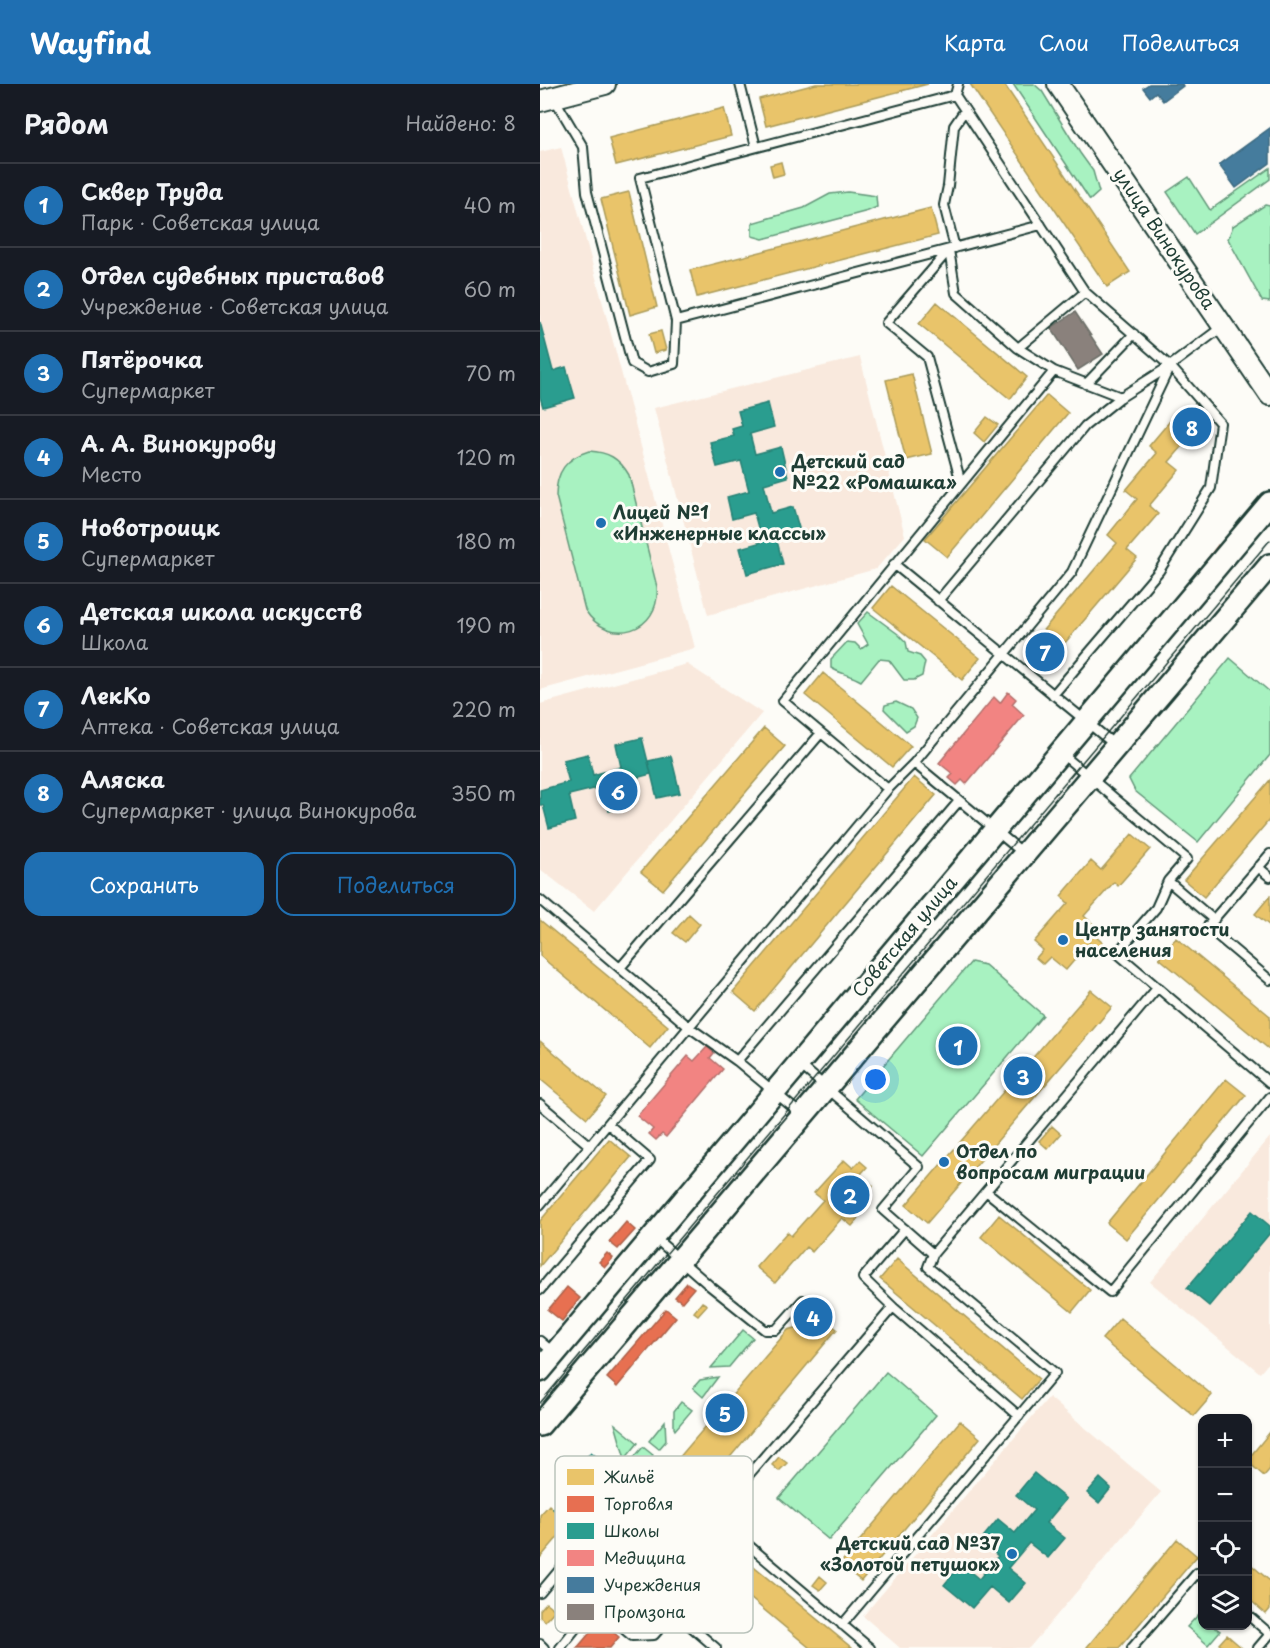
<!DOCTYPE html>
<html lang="ru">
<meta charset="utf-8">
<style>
body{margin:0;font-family:"Playpen Sans",sans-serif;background:#20242c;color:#f1f3f6}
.controls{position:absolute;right:18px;bottom:18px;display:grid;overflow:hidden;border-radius:12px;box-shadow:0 2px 4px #0004}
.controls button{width:54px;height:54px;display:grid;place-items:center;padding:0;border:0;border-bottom:2px solid #363941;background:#171b24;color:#f1f3f6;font:30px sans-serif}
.you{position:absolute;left:336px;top:996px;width:21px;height:21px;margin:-15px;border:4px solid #fff;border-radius:50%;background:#1a73e8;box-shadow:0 0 0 9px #1a73e833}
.badge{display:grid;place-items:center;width:39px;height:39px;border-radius:50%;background:#1f6fb2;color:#fff;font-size:20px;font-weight:700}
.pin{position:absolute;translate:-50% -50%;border:3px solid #fff;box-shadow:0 2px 6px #0006}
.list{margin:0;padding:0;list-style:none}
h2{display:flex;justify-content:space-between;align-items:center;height:78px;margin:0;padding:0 24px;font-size:26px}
h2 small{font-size:20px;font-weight:400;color:#9ea1a6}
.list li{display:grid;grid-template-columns:39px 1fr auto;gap:18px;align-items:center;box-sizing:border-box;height:84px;padding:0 24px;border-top:2px solid #363941}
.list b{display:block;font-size:22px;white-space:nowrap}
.list p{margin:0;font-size:20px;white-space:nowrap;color:#9ea1a6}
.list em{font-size:20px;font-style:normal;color:#9ea1a6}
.actions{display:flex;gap:12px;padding:18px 24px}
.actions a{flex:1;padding:14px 0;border:2px solid #1f6fb2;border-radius:18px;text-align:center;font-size:21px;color:#1f6fb2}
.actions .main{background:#1f6fb2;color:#fff}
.icon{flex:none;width:33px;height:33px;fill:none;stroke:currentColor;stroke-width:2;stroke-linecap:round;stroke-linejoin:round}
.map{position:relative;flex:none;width:730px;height:1564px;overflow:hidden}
header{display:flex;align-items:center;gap:36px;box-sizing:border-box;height:84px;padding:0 30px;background:#1f6fb2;color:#fff}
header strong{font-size:28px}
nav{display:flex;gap:33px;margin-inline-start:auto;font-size:21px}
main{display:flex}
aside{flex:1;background:#171b24}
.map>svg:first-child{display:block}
</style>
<header>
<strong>Wayfind</strong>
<nav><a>Карта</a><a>Слои</a><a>Поделиться</a></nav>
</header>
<main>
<aside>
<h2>Рядом<small>Найдено: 8</small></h2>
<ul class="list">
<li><span class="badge">1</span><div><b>Сквер Труда</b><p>Парк · Советская улица</p></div><em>40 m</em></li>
<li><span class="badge">2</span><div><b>Отдел судебных приставов</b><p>Учреждение · Советская улица</p></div><em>60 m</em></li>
<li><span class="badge">3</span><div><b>Пятёрочка</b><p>Супермаркет</p></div><em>70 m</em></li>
<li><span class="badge">4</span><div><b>А. А. Винокурову</b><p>Место</p></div><em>120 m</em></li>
<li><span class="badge">5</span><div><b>Новотроицк</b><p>Супермаркет</p></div><em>180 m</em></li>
<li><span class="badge">6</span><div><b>Детская школа искусств</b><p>Школа</p></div><em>190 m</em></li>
<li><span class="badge">7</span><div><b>ЛекКо</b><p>Аптека · Советская улица</p></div><em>220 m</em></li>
<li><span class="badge">8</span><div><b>Аляска</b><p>Супермаркет · улица Винокурова</p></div><em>350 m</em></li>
</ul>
<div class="actions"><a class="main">Сохранить</a><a>Поделиться</a></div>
</aside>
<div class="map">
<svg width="730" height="1564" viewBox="0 0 730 1564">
<rect width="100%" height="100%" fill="#fdfcf7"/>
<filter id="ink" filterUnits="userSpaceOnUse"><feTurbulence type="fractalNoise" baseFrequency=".0167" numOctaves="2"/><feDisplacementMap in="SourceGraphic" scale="12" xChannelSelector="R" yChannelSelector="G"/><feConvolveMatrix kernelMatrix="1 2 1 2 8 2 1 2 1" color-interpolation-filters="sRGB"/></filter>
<g filter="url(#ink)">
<!-- built -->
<path fill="#f9e9dd" d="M 21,63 L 155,564 L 0,606 L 0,68 Z
M 320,273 L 365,452 L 336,485 L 168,531 L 114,324 Z
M 147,580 L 222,629 L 54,827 L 0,785 L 0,620 Z
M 730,1053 L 730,1277 L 720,1289 L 610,1198 Z
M 509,1313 L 621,1408 L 489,1564 L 360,1564 L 323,1532 Z"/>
<!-- green -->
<path fill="#a8f2c1" stroke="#64987a" stroke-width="1.5" d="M 473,0 L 494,0 L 502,7 L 540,69 L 553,87 L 559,108 L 550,116 Z
M 730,84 L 730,95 L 655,150 L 627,108 L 649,93 L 670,126 Z
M 308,108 L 336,112 L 337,123 L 328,127 L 223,155 L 212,152 L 212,139 L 264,124 L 290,110 Z
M 725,121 L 730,122 L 730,218 L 722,217 L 688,155 L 693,142 Z
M 49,367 C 68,368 79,374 89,391 L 117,503 C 121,548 69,564 45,526 L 16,412 C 16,388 26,374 49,367 Z
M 328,528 L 358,550 L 366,558 L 368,568 L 380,572 L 385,578 L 382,592 L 374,596 L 364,596 L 349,576 L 339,575 L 321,597 C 311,591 301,590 291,584 L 291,575 L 307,558 L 315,559 L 321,565 L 328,560 L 317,540 Z
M 690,574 L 730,608 L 730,671 L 658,758 L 595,707 L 589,695 Z
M 356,618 L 371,625 L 377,634 L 374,642 L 366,647 L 344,625 L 345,621 Z
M 431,878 L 445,881 L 503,931 L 383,1072 L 315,1015 Z
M 203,1246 L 213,1254 L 189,1283 L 171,1284 Z
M 346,1288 L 396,1331 L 289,1456 L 239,1414 Z
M 178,1293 L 163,1313 L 153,1304 L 160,1296 Z
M 141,1318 L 152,1326 L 135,1346 L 134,1344 L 134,1327 Z
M 125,1337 L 126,1357 L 119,1365 L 109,1357 Z
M 75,1340 L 98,1359 L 85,1375 Z
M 103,1363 L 113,1371 L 101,1386 L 90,1378 Z
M 659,1530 L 662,1532 L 662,1542 L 673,1542 L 680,1547 L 668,1561 L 647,1543 Z"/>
<!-- homes -->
<path fill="#e9c46a" stroke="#ac9c5a" stroke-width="1.5" d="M 276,0 L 388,0 L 226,42 L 219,15 Z
M 430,0 L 464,0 L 590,188 L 567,203 Z
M 184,24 L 191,52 L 76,81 L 69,54 Z
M 241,78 L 244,90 L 233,93 L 230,81 Z
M 89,108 L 117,223 L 90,231 L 61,115 Z
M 391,124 L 398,151 L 157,213 L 150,186 Z
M 397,218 L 487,293 L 470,315 L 379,240 Z
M 121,247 L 126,266 L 114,269 L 109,250 Z
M 372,290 L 392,370 L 366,376 L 346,296 Z
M 507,311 L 528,329 L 407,473 L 385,455 Z
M 640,325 L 660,342 L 629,378 L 639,386 L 609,422 L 618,430 L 587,466 L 597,474 L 507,580 L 488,564 L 577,459 L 568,451 L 597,415 L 586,406 L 617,369 L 609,362 Z
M 447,333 L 458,341 L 444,358 L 434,349 Z
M 351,502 L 440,574 L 422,596 L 333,524 Z
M 283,589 L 371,662 L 352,683 L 265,611 Z
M 224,644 L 245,662 L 123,806 L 101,788 Z
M 374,693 L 396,711 L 215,927 L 193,908 Z
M 730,696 L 730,735 L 664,813 L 644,796 Z
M 592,750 L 610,765 L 578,802 L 574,798 L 544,832 L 560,846 L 555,852 L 563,859 L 556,866 L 549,859 L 526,886 L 510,873 L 503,880 L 496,874 L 503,866 L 494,858 L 528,819 L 521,812 L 551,777 L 561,786 Z
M 730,812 L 730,842 L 715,830 Z
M 149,830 L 160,840 L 145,858 L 133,849 Z
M 0,836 L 128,942 L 110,964 L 0,872 Z
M 636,854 L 730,932 L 730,966 L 619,874 Z
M 551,906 L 572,923 L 387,1139 L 366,1121 Z
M 0,957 L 66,1012 L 47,1034 L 0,995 Z
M 686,995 L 706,1011 L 586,1155 L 567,1139 Z
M 512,1042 L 521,1050 L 508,1065 L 499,1057 Z
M 69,1055 L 91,1073 L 0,1182 L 0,1137 Z
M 304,1076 L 313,1084 L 320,1077 L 327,1083 L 320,1091 L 333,1102 L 310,1128 L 318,1135 L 312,1142 L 302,1134 L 272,1168 L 266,1163 L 235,1199 L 216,1183 L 247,1148 L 251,1152 L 283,1116 L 274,1109 Z
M 459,1131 L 550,1206 L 532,1228 L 441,1153 Z
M 357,1175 L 499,1295 L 482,1315 L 340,1195 Z
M 162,1218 L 167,1221 L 158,1231 L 154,1228 Z
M 277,1229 L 297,1245 L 116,1462 L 94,1443 L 102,1434 L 103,1416 L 248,1246 L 266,1241 Z
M 580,1234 L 672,1311 L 654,1332 L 562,1255 Z
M 420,1337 L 440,1354 L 321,1497 L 300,1480 Z
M 730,1348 L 730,1385 L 724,1392 L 708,1378 L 708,1375 Z
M 239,1373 L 247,1379 L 239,1387 L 232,1381 Z
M 9,1421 L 30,1439 L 0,1474 L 0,1431 Z
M 637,1455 L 657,1472 L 579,1564 L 549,1564 L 547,1563 Z
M 185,1459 L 204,1475 L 312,1564 L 270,1564 L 168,1479 Z
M 662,1465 L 662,1476 L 657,1472 Z
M 708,1478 L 730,1497 L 730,1525 L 726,1530 L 708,1514 Z
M 280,1492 L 287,1498 L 280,1506 L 273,1501 Z
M 6,1519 L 15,1526 L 5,1537 L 0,1533 L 0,1526 Z
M 687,1551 L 702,1564 L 684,1564 L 679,1560 Z"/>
<!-- shops -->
<path fill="#e76f51" stroke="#ab6048" stroke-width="1.5" d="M 678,461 L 684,466 L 670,482 L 665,478 Z
M 86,1138 L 95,1146 L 78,1165 L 69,1158 Z
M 67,1169 L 73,1174 L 65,1183 L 59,1178 Z
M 147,1199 L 154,1204 L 142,1218 L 135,1213 Z
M 27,1203 L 40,1214 L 22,1237 L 8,1226 Z
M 126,1225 L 136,1233 L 77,1303 L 67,1294 Z
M 60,1537 L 79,1553 L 70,1564 L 37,1564 Z"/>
<!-- schools -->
<path fill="#2a9d8f" stroke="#278074" stroke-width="1.5" d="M 0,238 L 13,287 L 26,283 L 35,314 L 3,323 L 0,313 Z
M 228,319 L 234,343 L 210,350 L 215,370 L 241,363 L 248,393 L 224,400 L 231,429 L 253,423 L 261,451 L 237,457 L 243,480 L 207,490 L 200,464 L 222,458 L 214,429 L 192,435 L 187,413 L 209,407 L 201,377 L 177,383 L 170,358 L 194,352 L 192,345 L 202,342 L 198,327 Z
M 102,654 L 111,690 L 88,696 L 94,721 L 69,727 L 62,703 L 29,711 L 35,737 L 9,744 L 3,721 L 0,721 L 0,706 L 29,698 L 23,676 L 48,670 L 53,691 L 81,683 L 76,660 Z
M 131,672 L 140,709 L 117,714 L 108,677 Z
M 712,1127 L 730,1142 L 730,1149 L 669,1222 L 647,1204 Z
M 51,1368 L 90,1402 L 54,1443 L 64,1451 L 55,1461 L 13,1425 L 45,1388 L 39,1382 Z
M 494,1389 L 526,1415 L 506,1439 L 525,1454 L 508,1474 L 489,1459 L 468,1484 L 486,1499 L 469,1519 L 450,1503 L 432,1524 L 404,1501 L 421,1480 L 439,1495 L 458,1472 L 440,1457 L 458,1435 L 475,1449 L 494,1426 L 476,1411 Z
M 560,1394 L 571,1404 L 559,1419 L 547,1409 Z"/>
<!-- health -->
<path fill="#f28482" stroke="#b36f6b" stroke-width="1.5" d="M 468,608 L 476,615 L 472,620 L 484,631 L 426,700 L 422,696 L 417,701 L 409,694 L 413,690 L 399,679 L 454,613 L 460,619 Z
M 167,963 L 174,969 L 170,974 L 183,985 L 126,1053 L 122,1050 L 116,1056 L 109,1050 L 113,1045 L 97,1032 L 148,972 L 154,977 Z"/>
<!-- public -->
<path fill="#457b9d" stroke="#3a687e" stroke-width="1.5" d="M 609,0 L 642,0 L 643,2 L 623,17 L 616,8 L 610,13 L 603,4 Z
M 730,44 L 730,79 L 696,104 L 679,81 Z"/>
<!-- industry -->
<path fill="#8a817c" stroke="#6a6d66" stroke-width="1.5" d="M 535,228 L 563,270 L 538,286 L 511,244 Z"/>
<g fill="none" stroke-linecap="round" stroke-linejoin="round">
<defs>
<path id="service" d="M 200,0 L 216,63
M 415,11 L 545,208 L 630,282 L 680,339 L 671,404 L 619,487 L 513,611
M 14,14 L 43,63 L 47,108 L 92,279 L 108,288 L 134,280 L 136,237 L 100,94 L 415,11 L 418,0
M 415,164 L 404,121 L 408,102 L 414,42 L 425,26
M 409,166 L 416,209 L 478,264 L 514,287 L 581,313
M 408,167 L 346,239 L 387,273 L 421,399
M 136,237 L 501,141
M 478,264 L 545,208
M 546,300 L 594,250
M 354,480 L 575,661
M 398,517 L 545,342 L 581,313 L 630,282 L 682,243
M 522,670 L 647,775 L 628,797 L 674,836
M 374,679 L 483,769
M 348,705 L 243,617 L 514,287
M 730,770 L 667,843 L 730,896
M 718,783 L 730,793
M 628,797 L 616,824 L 577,869 L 730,999
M 0,816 L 149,943 L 197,977 L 262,1031
M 80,884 L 281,649
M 197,977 L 419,717
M 260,981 L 379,1083 L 343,1126 L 393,1170
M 0,1020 L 50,1062
M 446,1107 L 570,1208 L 730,1013
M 0,1121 L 348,705 L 374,679 L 532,488 L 630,282
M 114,1153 L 170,1202 L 225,1246 L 236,1246 L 263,1216
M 0,1206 L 110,1076 L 68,1040
M 353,1223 L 323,1194 L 365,1145
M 0,1257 L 13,1268
M 174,1432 L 330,1564
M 125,1488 L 134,1528 L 176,1564
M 0,1509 L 36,1466 L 93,1461
M 48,1515 L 92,1552 L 114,1551 L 134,1528
M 708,1531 L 730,1550 L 718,1564
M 302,1541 L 515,1289 L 388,1183 L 393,1170 L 618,903
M 0,1560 L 4,1564
M 20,1564 L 40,1539 L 48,1515 L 93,1461 L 125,1488 L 353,1223 L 479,1332
M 592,1564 L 657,1489 L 662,1493"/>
<path id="tertiary" d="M 518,0 L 730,311
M 0,17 L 65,0"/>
<path id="secondary" d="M 0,1287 L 730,419
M 0,1341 L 730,481"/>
</defs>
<!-- service casing -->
<use href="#service" stroke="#1f3d34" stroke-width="12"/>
<!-- tertiary casing -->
<use href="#tertiary" stroke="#1f3d34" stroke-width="24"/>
<!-- secondary casing -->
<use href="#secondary" stroke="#1f3d34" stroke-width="26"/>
<!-- service -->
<use href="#service" stroke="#fdfcf7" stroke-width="8"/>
<!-- tertiary -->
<use href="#tertiary" stroke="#fdfcf7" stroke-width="20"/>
<!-- secondary -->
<use href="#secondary" stroke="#fdfcf7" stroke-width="21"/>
<!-- tram -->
<path stroke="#1f3d34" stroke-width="1.5" d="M 0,1319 L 730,456"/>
</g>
</g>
<!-- markers -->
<g fill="#1f6fb2" stroke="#fdfcf7" stroke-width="2">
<circle cx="240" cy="388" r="6"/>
<circle cx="61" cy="439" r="6"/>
<circle cx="523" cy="856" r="6"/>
<circle cx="404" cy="1078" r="6"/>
<circle cx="472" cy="1470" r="6"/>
</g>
<g text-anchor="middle" stroke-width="6" stroke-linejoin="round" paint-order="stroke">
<!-- street labels -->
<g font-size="18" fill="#1f3d34" stroke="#fdfcf7">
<text transform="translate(624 155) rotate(56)" y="6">улица Винокурова</text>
<text transform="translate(365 853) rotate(-50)" y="6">Советская улица</text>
</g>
<!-- poi labels -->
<g font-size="18" font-weight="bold" fill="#1f3d34" stroke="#fdfcf7" text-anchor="start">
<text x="252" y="384">Детский сад<tspan x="252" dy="21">№22 «Ромашка»</tspan></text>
<text x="73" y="435">Лицей №1<tspan x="73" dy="21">«Инженерные классы»</tspan></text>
<text x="535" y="852">Центр занятости<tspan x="535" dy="21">населения</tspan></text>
<text x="416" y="1074">Отдел по<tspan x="416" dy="21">вопросам миграции</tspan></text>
<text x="460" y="1466" text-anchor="end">Детский сад №37<tspan x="460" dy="21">«Золотой петушок»</tspan></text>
</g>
</g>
<!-- legend -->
<rect x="15" y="1372" width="198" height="177" rx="9" fill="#fdfcf7" stroke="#bac3bc" stroke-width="1.5"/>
<rect x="27" y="1385" width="27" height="16" fill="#e9c46a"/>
<rect x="27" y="1412" width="27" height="16" fill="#e76f51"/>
<rect x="27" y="1439" width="27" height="16" fill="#2a9d8f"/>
<rect x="27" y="1466" width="27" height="16" fill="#f28482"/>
<rect x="27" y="1493" width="27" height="16" fill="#457b9d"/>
<rect x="27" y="1520" width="27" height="16" fill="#8a817c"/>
<g font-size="16" fill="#1f3d34">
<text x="64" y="1399">Жильё</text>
<text x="64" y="1426">Торговля</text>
<text x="64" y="1453">Школы</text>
<text x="64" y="1480">Медицина</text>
<text x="64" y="1507">Учреждения</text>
<text x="64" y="1534">Промзона</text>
</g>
</svg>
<div class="controls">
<button>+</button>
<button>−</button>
<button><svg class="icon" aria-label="locate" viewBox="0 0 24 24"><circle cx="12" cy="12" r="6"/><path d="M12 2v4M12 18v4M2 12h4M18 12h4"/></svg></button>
<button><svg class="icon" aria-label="layers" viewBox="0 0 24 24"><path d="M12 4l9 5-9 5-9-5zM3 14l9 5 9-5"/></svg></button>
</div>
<div class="you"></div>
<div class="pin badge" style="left:418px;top:962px">1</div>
<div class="pin badge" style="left:310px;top:1111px">2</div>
<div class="pin badge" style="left:483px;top:992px">3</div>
<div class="pin badge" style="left:273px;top:1233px">4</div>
<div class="pin badge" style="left:185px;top:1329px">5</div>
<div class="pin badge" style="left:78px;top:707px">6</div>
<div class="pin badge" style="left:505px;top:568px">7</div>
<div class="pin badge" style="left:652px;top:343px">8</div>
</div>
</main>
